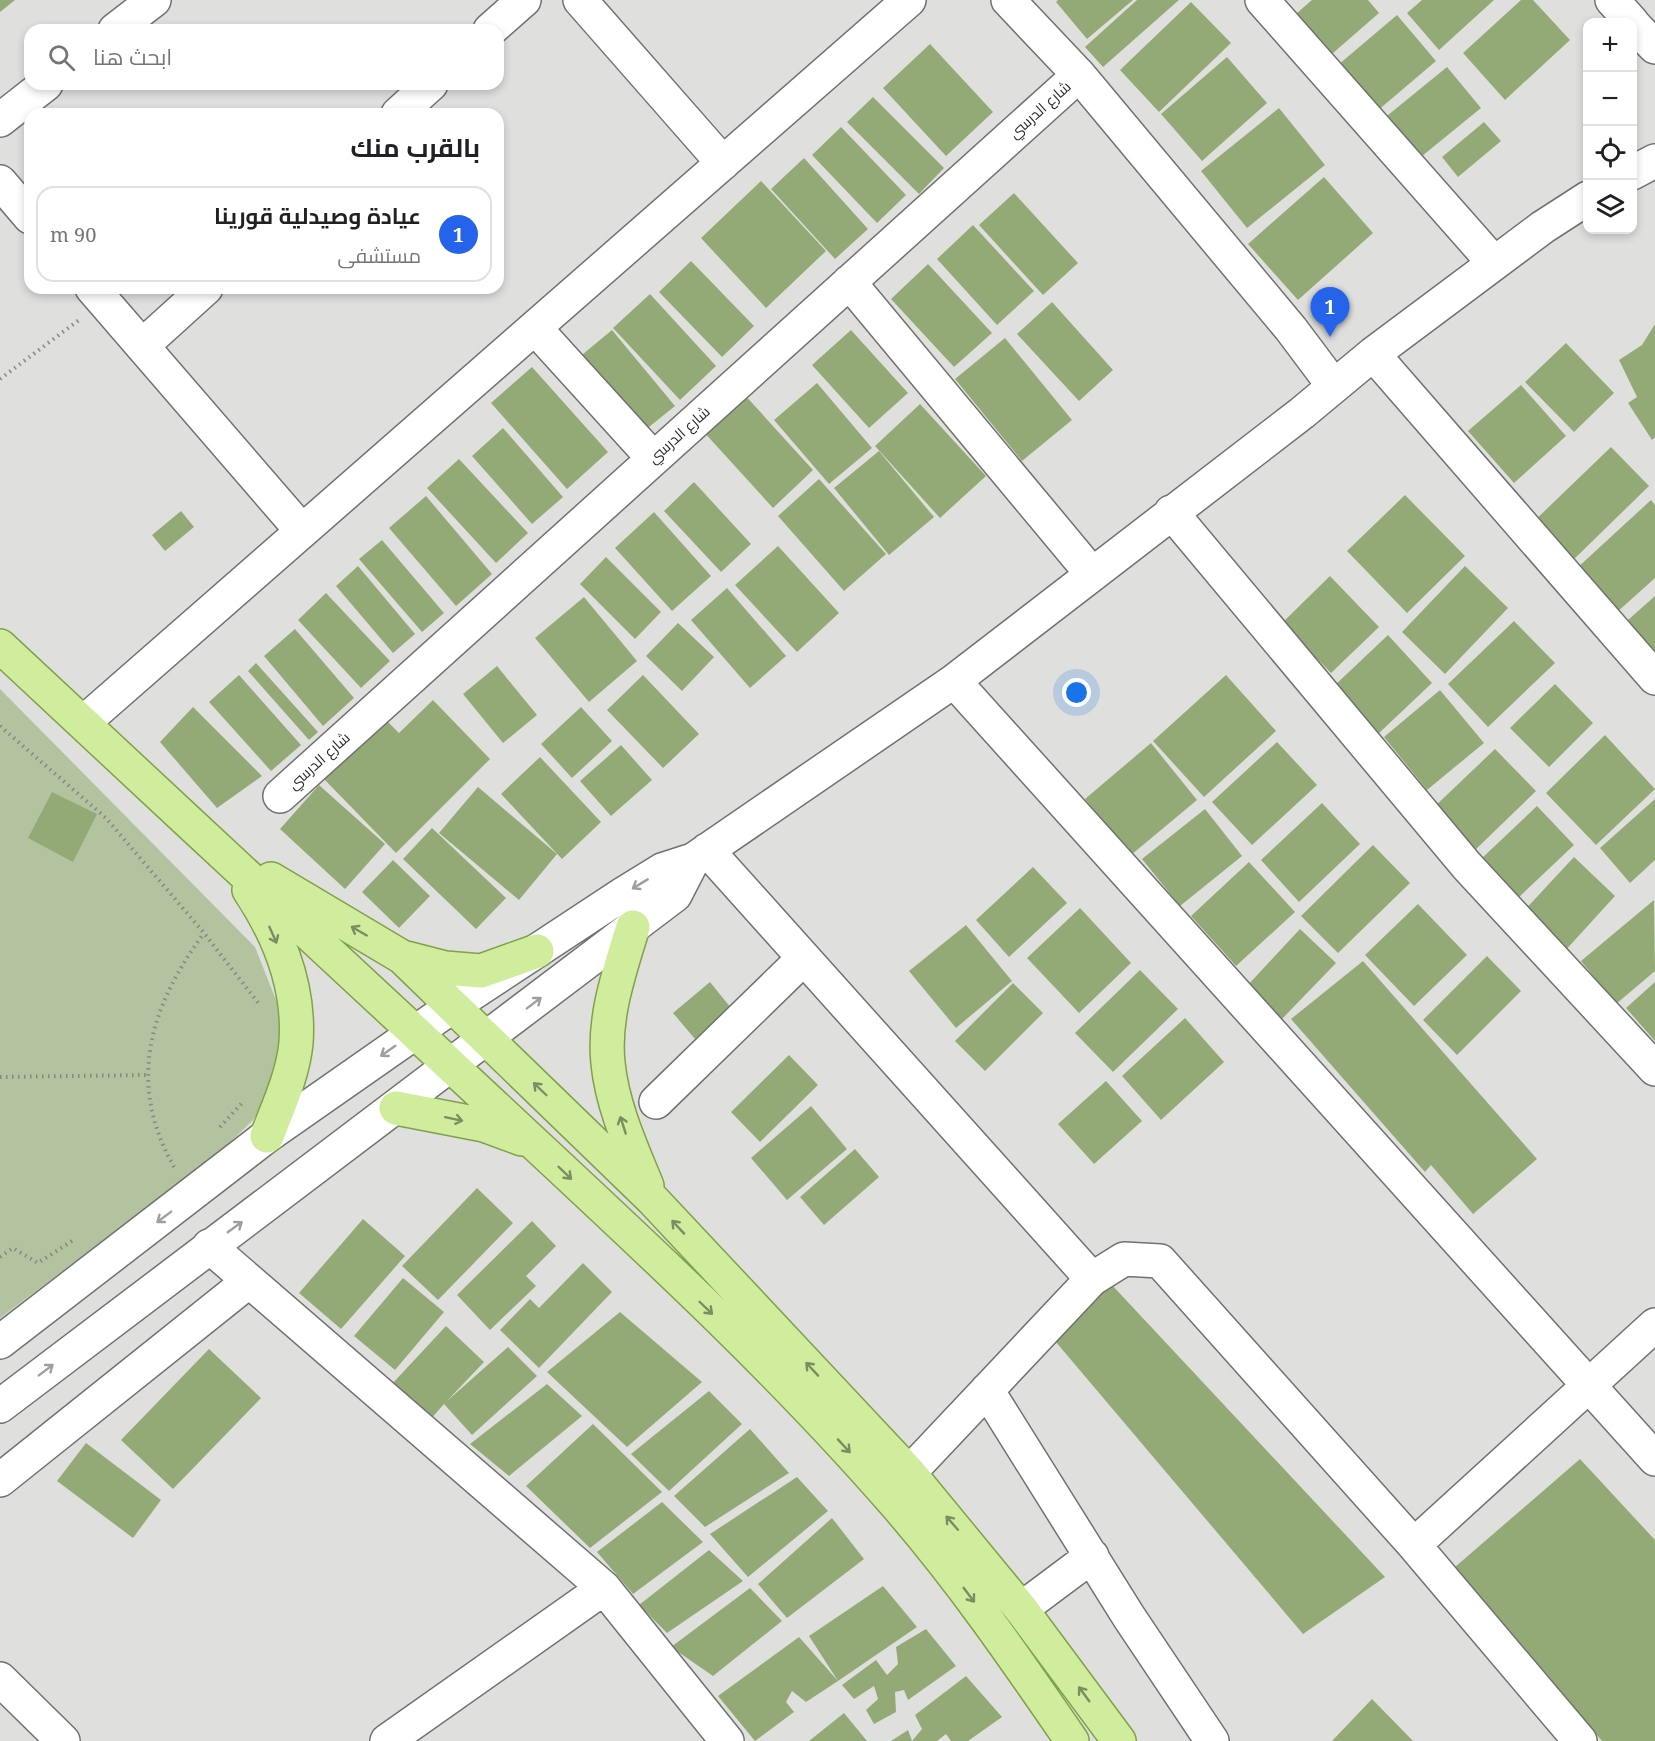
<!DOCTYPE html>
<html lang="ar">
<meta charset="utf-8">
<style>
body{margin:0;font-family:"Noto Serif",Cairo,serif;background:#f2f2f2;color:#202124;direction:rtl}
.controls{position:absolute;right:18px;top:18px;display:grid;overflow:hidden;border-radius:12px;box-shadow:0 3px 9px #0003}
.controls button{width:54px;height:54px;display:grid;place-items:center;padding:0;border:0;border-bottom:2px solid #e0e0e0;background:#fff;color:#202124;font:30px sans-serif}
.you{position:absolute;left:1077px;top:693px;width:21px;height:21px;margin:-15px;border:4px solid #fff;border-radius:50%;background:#1a73e8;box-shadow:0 0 0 9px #1a73e833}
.badge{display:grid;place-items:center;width:39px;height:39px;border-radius:50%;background:#2563eb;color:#fff;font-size:20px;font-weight:700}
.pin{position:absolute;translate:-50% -50px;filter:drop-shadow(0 2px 3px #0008)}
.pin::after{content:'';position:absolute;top:32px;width:21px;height:18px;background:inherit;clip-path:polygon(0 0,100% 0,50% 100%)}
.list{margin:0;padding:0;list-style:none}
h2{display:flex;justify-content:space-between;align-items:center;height:78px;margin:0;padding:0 24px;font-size:26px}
h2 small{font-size:20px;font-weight:400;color:#757577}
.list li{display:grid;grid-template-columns:39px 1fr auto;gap:18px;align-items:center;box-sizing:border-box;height:96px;margin:0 12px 12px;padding:0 12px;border:2px solid #e0e0e0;border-radius:18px}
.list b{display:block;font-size:22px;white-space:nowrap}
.list p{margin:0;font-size:20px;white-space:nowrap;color:#757577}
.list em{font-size:20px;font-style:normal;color:#757577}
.icon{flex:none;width:33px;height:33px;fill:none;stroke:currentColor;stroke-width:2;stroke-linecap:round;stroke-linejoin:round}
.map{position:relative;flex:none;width:1655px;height:1741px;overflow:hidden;direction:ltr}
.search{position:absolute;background:#fff;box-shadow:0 3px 9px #0003;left:24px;top:24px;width:480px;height:66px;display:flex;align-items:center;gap:15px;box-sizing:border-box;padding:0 21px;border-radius:18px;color:#757577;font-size:22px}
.panel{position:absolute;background:#fff;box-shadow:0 3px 9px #0003;left:24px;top:108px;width:480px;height:186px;border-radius:18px;direction:rtl}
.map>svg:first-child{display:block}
</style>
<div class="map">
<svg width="1655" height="1741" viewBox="0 0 1655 1741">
<rect width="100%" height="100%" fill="#dfe0dd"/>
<!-- green -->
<path fill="#b3c3a0" d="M 0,689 L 255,947 L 280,1010 L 281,1070 L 253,1120 L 217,1155 L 0,1318 Z"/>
<!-- building -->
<path fill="#94aa76" d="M 0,0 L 15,0 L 0,12 Z
M 1058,0 L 1133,0 L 1087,39 L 1056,2 Z
M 1137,0 L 1179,0 L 1103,67 L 1085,47 Z
M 1312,0 L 1368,0 L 1379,13 L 1325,60 L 1290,19 Z
M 1422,0 L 1494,0 L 1439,50 L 1407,13 Z
M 1521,0 L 1533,0 L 1570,40 L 1505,100 L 1463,53 Z
M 1191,2 L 1231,43 L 1159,112 L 1120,70 Z
M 1397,15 L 1436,61 L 1376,112 L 1338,65 Z
M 930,44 L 993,112 L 946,156 L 883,88 Z
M 1227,57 L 1267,103 L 1202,161 L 1161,114 Z
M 1447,67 L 1481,108 L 1416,161 L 1382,120 Z
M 873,97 L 944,168 L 919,194 L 847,122 Z
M 1279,108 L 1325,165 L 1247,228 L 1201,171 Z
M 1484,122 L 1501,141 L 1458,177 L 1442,157 Z
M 841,127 L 906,195 L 877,223 L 812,155 Z
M 804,158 L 868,229 L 835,259 L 771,189 Z
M 1324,177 L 1373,233 L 1298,300 L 1248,244 Z
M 761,181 L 826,251 L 766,308 L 701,238 Z
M 1014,193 L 1078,263 L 1043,295 L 979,225 Z
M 973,225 L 1034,291 L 997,325 L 937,259 Z
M 691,261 L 754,326 L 722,357 L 659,292 Z
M 928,264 L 992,333 L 954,367 L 891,299 Z
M 650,294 L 716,366 L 680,400 L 613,328 Z
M 1052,302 L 1113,370 L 1079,401 L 1017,334 Z
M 1655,324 L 1655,437 L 1652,440 L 1628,403 L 1637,397 L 1619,360 L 1642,345 Z
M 612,330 L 675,406 L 639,435 L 577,359 Z
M 851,330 L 908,393 L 869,428 L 812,365 Z
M 1005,338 L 1072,420 L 1022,461 L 955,379 Z
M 1566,343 L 1614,393 L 1574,432 L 1525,382 Z
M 532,367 L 608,452 L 567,489 L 491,403 Z
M 817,383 L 872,448 L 829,484 L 774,420 Z
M 1521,385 L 1566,436 L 1514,483 L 1468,431 Z
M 743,393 L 813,470 L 773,508 L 702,430 Z
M 920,404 L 986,476 L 940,518 L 875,446 Z
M 503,428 L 563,497 L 532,524 L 472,456 Z
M 1611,447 L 1649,486 L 1568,565 L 1530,525 Z
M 879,451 L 934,517 L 889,555 L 834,488 Z
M 459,459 L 528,533 L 496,563 L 427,488 Z
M 819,479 L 886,554 L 844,591 L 778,516 Z
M 694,482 L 751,544 L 721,572 L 664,511 Z
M 1405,495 L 1465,556 L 1407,613 L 1347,551 Z
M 426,496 L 492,574 L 456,606 L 389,528 Z
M 1651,500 L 1655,505 L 1655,578 L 1616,613 L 1576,569 Z
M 181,511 L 194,527 L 165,551 L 152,535 Z
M 654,512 L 711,576 L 672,611 L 615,548 Z
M 382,540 L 444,613 L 422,632 L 359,559 Z
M 778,546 L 839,613 L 797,652 L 735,585 Z
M 606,557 L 661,612 L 635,639 L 580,584 Z
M 358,566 L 415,634 L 393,653 L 336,586 Z
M 1465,566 L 1508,608 L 1445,674 L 1402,632 Z
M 1330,576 L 1379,627 L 1331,673 L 1282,623 Z
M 727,588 L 786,656 L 750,688 L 691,620 Z
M 326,593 L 390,661 L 361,688 L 298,620 Z
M 1655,596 L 1655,669 L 1619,628 Z
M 584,597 L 637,661 L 589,702 L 535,638 Z
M 1514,621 L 1555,663 L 1488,727 L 1448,684 Z
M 678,623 L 714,657 L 682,691 L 646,656 Z
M 295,629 L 354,698 L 323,726 L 264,656 Z
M 1388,635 L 1432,683 L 1378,734 L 1333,687 Z
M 256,663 L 318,732 L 309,740 L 248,671 Z
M 497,666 L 537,715 L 503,743 L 463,694 Z
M 239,675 L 301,745 L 271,771 L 209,702 Z
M 643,675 L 699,734 L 663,768 L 607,710 Z
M 1226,675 L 1276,731 L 1204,797 L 1153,741 Z
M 1555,684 L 1593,723 L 1549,767 L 1510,728 Z
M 1440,690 L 1484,743 L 1427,790 L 1384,737 Z
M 433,700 L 490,759 L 396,853 L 323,778 L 384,718 L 399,733 Z
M 193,707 L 262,776 L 217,808 L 160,742 Z
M 581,707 L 612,741 L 572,778 L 541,744 Z
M 1605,735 L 1655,789 L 1596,845 L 1546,793 Z
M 1277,742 L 1317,785 L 1252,845 L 1212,802 Z
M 1151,743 L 1197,800 L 1131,855 L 1085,799 Z
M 621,745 L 652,780 L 611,816 L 580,781 Z
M 1495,749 L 1536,791 L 1472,853 L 1431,810 Z
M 540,757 L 601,822 L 562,859 L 501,794 Z
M 319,785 L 385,844 L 345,889 L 280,829 Z
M 478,787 L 557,854 L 519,900 L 439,833 Z
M 52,792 L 97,814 L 73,862 L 28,838 Z
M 1655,799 L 1655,860 L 1630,883 L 1600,848 Z
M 1322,803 L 1360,844 L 1299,902 L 1261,860 Z
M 1537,806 L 1574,845 L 1517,899 L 1481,859 Z
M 1205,809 L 1242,856 L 1180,906 L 1142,859 Z
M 432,828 L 506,898 L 476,929 L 403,859 Z
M 1373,845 L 1410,883 L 1338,953 L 1301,916 Z
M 1574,857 L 1615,896 L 1563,953 L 1521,914 Z
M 393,860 L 430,896 L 399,928 L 362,892 Z
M 1249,862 L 1295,912 L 1236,966 L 1191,916 Z
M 1033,867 L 1067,903 L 1009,957 L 976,920 Z
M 1654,900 L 1655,971 L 1616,1004 L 1581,961 Z
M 1418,904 L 1467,955 L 1414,1006 L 1365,955 Z
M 1080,908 L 1131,963 L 1079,1013 L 1027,958 Z
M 966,925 L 1012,981 L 956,1028 L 909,971 Z
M 1300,929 L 1336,963 L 1282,1019 L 1247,986 Z
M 1487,956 L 1521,991 L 1457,1055 L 1423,1020 Z
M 1363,961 L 1537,1159 L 1473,1214 L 1431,1165 L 1425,1172 L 1291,1019 Z
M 1140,970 L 1178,1009 L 1113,1072 L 1075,1033 Z
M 710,982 L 731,1008 L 695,1039 L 673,1013 Z
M 1655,982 L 1655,1041 L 1626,1008 Z
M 1013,983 L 1043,1013 L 985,1071 L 955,1041 Z
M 1185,1018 L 1224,1062 L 1161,1120 L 1122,1076 Z
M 789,1055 L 818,1085 L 760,1142 L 731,1112 Z
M 1106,1081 L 1142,1121 L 1094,1164 L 1058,1124 Z
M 811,1106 L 847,1149 L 787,1200 L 751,1158 Z
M 855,1149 L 879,1177 L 824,1225 L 800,1197 Z
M 477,1188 L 513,1223 L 438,1300 L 402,1266 Z
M 363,1219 L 405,1256 L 341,1329 L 299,1293 Z
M 532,1221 L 556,1246 L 526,1276 L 536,1286 L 490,1330 L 457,1295 Z
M 583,1263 L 612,1292 L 539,1368 L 500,1330 L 530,1299 L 539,1308 Z
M 403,1278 L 444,1312 L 395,1370 L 354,1336 Z
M 1111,1284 L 1385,1577 L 1303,1634 L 1050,1335 Z
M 620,1312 L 702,1382 L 627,1447 L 547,1372 Z
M 446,1326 L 484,1362 L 447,1401 L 508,1347 L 537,1376 L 472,1435 L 444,1404 L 429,1421 L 391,1385 Z
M 209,1349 L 261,1398 L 173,1489 L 121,1440 Z
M 547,1384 L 582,1416 L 509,1476 L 470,1444 Z
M 709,1391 L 742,1424 L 669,1491 L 631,1454 Z
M 593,1424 L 662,1492 L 590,1548 L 526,1486 Z
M 750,1429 L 789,1473 L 705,1527 L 674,1496 Z
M 86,1443 L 161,1500 L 133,1538 L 57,1481 Z
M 1580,1459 L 1655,1540 L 1655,1741 L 1602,1741 L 1455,1567 Z
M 797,1477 L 828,1511 L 748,1577 L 710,1534 Z
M 662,1502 L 703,1542 L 633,1594 L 597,1552 Z
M 832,1518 L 864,1559 L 787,1618 L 758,1584 Z
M 709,1550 L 743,1581 L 667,1633 L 639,1605 Z
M 883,1586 L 917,1627 L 838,1681 L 809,1636 Z
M 750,1588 L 782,1621 L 713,1676 L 671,1647 Z
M 926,1629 L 956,1666 L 908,1700 L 904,1690 L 895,1692 L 896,1712 L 874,1724 L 866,1710 L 878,1699 L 874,1686 L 854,1699 L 842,1685 L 876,1660 L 887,1675 L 898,1664 L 896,1647 Z
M 799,1637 L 838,1681 L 806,1702 L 792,1691 L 786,1702 L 794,1712 L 755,1741 L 718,1696 Z
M 966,1676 L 1002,1717 L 968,1741 L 951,1741 L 946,1734 L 937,1741 L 891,1741 L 908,1730 L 912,1741 L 922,1729 L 915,1715 Z
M 1372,1699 L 1413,1741 L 1332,1741 Z
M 844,1713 L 867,1741 L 809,1741 Z"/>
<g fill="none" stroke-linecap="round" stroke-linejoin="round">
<defs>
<path id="minor" d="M 580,0 L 723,163
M 1008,0 L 1079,75 L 1291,329 L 1333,385
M 1262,0 L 1494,263
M 1612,0 L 1632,22
M 1632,23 L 1655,47
M 115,30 L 154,0
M 490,30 L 524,0
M 398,114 L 431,84
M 0,120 L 46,84
M 1632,173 L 1655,161
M 0,182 L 30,217
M 849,282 L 1092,574
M 92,288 L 302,531
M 535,328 L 653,458
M 142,346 L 206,288
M 1373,354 L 1655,678
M 1171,512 L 1467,866 L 1655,1069
M 954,681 L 1655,1459
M 83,723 L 909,0
M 280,796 L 1079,75
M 707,850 L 1092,1279 L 1124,1259 L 1160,1261 L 1414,1545
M 656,1102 L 804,958
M 209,1246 L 604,1588 L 727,1741
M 0,1342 L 267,1136 L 453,1006 L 623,894 L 662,870 L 693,860 L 954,681 L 1302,413 L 1373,354 L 1543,227 L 1588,198
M 987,1390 L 1129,1617 L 1212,1741
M 0,1406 L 675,895 L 693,860
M 909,1473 L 1092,1279
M 0,1480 L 249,1281
M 1021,1609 L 1092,1556
M 0,1679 L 63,1741
M 387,1741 L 604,1588
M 1580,1741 L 1414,1545 L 1655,1325"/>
<path id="major" d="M 0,646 C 158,794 316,940 475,1088 C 617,1221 764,1353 892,1500 C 958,1575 1015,1658 1072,1741
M 271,879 L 402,957 L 652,1199 L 909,1473 L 1021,1609 L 1119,1741
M 249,890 C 279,935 300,988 296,1043 C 293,1075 278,1107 267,1136
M 633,927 C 620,970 603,1017 608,1063 C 612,1105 631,1147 647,1186
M 406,958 L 445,968 L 481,971 L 537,951
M 396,1108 L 484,1125 L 522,1139"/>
</defs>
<!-- minor casing -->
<use href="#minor" stroke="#717270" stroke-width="36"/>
<!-- major casing -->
<use href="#major" stroke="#80a14a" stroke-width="36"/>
<!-- path -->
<path stroke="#878886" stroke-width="4" stroke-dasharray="1.5 4.5" stroke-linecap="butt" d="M 0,379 L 79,320
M 0,726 L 106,818 L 204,933 L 259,1004
M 0,1077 L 147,1075
M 220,1127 L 243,1102
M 174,1167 C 126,1082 150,1007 204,933
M 0,1257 L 13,1248 L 38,1263 L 75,1239"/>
<!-- minor -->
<use href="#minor" stroke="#fff" stroke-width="33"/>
<!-- major -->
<use href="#major" stroke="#cfed9d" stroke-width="33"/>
</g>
<!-- one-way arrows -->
<defs><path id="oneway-shaft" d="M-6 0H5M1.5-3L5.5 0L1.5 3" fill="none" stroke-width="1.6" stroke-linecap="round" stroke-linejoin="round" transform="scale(1.5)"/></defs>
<g stroke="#9f9f9f">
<use href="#oneway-shaft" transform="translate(640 884) rotate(149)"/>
<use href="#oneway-shaft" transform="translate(534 1003) rotate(-37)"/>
<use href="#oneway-shaft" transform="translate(388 1051) rotate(145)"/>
<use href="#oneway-shaft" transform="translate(164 1217) rotate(143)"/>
<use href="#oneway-shaft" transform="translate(235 1227) rotate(-36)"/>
<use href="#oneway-shaft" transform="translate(46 1370) rotate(-37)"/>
</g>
<g stroke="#7c8c63">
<use href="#oneway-shaft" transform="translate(359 931) rotate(-150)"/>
<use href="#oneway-shaft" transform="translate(273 935) rotate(66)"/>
<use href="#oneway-shaft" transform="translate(540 1089) rotate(-136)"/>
<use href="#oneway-shaft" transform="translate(454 1119) rotate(12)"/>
<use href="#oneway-shaft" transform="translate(623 1125) rotate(-108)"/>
<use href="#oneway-shaft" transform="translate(565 1173) rotate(44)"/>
<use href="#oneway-shaft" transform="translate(678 1227) rotate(-133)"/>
<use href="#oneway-shaft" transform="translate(706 1308) rotate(44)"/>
<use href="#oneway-shaft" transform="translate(812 1369) rotate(-133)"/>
<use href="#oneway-shaft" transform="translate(844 1446) rotate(47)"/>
<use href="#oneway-shaft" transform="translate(952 1523) rotate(-131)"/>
<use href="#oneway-shaft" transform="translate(969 1595) rotate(53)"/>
<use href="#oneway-shaft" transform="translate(1084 1694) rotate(-126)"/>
</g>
<g text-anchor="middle" stroke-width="5" stroke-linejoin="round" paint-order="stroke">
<!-- street labels -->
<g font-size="15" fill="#292a29" stroke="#fff">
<text transform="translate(1040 110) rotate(-42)" y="5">شارع الدرسي</text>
<text transform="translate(679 435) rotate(-42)" y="5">شارع الدرسي</text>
<text transform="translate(319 761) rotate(-42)" y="5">شارع الدرسي</text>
</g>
</g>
</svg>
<div class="controls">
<button>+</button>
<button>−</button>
<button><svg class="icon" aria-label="locate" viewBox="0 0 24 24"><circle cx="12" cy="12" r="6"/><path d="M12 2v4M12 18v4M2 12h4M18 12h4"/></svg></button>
<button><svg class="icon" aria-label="layers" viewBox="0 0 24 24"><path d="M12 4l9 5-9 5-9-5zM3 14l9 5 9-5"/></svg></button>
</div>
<div class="you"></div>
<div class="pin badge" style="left:1330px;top:337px">1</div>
<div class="search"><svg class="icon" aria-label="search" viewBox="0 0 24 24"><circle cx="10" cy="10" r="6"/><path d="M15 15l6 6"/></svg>ابحث هنا</div>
<section class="panel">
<h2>بالقرب منك<small></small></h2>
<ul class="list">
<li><span class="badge">1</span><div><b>عيادة وصيدلية قورينا</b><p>مستشفى</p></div><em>90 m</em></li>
</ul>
</section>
</div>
